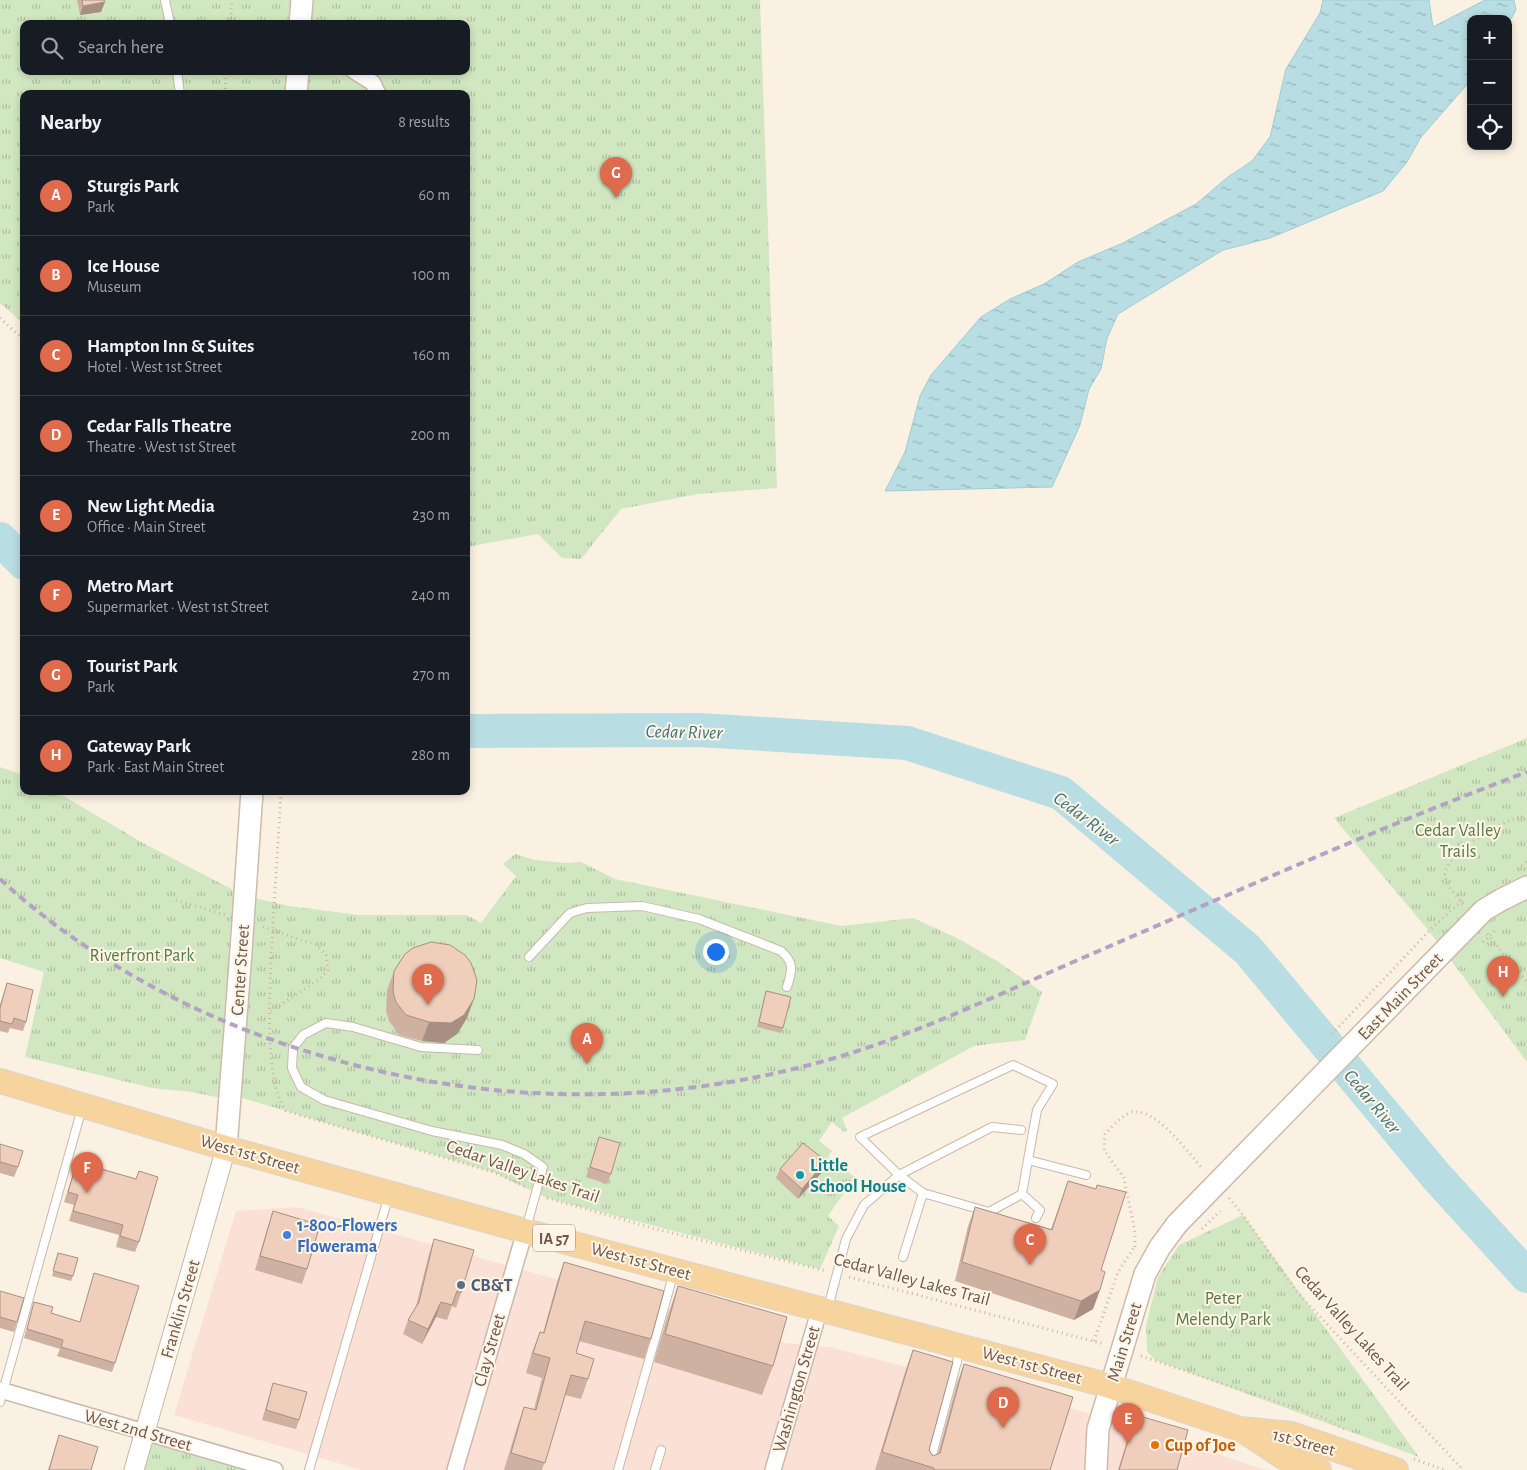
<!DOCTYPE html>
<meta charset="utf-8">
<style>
body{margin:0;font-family:"Alegreya Sans",sans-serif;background:#20242c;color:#f1f3f6}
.controls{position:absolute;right:15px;top:15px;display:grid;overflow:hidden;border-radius:10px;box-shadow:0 2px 8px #0003}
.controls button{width:45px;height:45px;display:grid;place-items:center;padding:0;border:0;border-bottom:1px solid #363941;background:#171b24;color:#f1f3f6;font:25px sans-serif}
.you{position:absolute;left:715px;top:951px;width:18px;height:18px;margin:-12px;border:4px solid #fff;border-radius:50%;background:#1a73e8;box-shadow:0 0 0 8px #1a73e833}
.badge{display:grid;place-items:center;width:32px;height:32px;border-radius:50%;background:#df6a4c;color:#fff;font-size:16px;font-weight:700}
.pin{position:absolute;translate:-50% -41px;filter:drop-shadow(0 1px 2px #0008)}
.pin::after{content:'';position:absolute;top:26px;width:18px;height:15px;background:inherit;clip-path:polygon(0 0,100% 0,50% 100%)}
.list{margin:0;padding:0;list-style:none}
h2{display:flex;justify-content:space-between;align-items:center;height:65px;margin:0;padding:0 20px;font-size:21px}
h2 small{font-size:16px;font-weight:400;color:#9ea1a6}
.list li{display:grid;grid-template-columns:32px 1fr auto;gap:15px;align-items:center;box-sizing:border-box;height:80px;padding:0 20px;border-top:1px solid #363941}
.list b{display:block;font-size:19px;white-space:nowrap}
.list p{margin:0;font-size:16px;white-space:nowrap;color:#9ea1a6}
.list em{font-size:16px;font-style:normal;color:#9ea1a6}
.icon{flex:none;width:28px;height:28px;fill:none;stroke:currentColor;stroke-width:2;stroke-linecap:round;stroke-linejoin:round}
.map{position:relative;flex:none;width:1527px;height:1470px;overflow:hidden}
.search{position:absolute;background:#171b24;box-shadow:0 2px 8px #0003;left:20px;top:20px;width:450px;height:55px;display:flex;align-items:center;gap:12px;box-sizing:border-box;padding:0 18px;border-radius:10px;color:#9ea1a6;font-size:19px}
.panel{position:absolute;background:#171b24;box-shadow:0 2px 8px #0003;left:20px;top:90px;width:450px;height:705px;border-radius:10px}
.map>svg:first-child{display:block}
</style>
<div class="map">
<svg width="1527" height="1470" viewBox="0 0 1527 1470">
<defs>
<pattern id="park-tufts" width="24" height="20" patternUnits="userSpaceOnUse" patternTransform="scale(1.25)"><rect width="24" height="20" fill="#d1e7c1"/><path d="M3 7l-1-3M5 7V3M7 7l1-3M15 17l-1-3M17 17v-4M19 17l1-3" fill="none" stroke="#aebe9f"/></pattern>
<pattern id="water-ripples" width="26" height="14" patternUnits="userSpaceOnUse" patternTransform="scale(1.25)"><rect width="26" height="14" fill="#b8dde3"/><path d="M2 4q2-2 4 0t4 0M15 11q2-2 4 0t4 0" fill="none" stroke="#9ab6ba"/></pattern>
</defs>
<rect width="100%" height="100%" fill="#fbf1e2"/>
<!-- commercial -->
<path fill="#fbe0d6" d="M 297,1207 L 786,1343 L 829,1347 L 1123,1422 L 1265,1470 L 361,1470 L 174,1415 L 236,1211 Z"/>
<!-- park -->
<path fill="url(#park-tufts)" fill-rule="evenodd" d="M 0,0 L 760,0 L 777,488 L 698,494 L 621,509 L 581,559 L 562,558 L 538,534 L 466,547 L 466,94 L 24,94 L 24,324 L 0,303 ZM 24,24 L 466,24 L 466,71 L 24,71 Z
M 1527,738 L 1527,1062 L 1429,931 L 1334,818 Z
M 0,767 L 24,775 L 24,791 L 55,791 L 143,843 L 245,896 L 289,906 L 359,915 L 467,915 L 481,923 L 516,876 L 503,864 L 515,854 L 535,860 L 566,863 L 581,862 L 615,879 L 841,926 L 913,918 L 961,940 L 997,961 L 1042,992 L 1025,1040 L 974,1046 L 842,1118 L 847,1130 L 844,1132 L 832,1122 L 819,1141 L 832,1151 L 828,1157 L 855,1177 L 828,1216 L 839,1226 L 820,1269 L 547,1198 L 493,1172 L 232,1095 L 231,1100 L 192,1092 L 152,1088 L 25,1057 L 44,972 L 0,958 Z
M 1243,1215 L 1419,1457 L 1155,1360 L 1147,1351 L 1146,1325 L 1158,1277 L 1179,1245 Z
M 145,1432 L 275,1470 L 134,1470 Z"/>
<!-- water -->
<path fill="url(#water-ripples)" stroke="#9ecdd4" d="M 1323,0 L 1429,0 L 1433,27 L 1485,0 L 1514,0 L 1516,10 L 1508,24 L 1508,19 L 1471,19 L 1471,80 L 1421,137 L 1407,162 L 1383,191 L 1270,238 L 1223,250 L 1118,314 L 1107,338 L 1101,369 L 1089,389 L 1080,425 L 1052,487 L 885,491 L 905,452 L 920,396 L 931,375 L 981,317 L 1010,299 L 1044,284 L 1078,262 L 1123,243 L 1196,204 L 1228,177 L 1252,161 L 1270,137 L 1286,69 L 1320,13 Z"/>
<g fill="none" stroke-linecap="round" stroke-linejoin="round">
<!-- river -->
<path stroke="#b8dde3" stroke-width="34" d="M 0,539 L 24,563
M 466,731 L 700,730 L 907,743 L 1061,793 L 1248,950 L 1436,1176 L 1527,1276"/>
<defs>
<path id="service" d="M 165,0 L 170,24
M 177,71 L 180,94
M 529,957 L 570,913 L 587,908 L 642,906 L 699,919 L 781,951 C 795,963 792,971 787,987
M 478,1050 L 421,1047 L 353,1027 L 326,1023 L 303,1035 L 293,1048 L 292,1068 L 301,1087 L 324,1100 L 432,1131 L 502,1145 L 524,1154 L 543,1167 L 526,1229
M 923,1193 L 989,1212 L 1022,1194 L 1028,1160 L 1086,1175
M 1022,1194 L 1040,1210 L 1036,1218
M 903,1257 L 923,1193 L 899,1175 L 860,1137 L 1013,1065 L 1053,1084 L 1037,1110 L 1028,1160
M 828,1308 L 846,1239 L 864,1205 L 899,1175 L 992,1127 L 1021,1130
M 0,1402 L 82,1108
M 309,1470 L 389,1195
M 618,1470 L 674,1272
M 655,1470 L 661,1450
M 928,1470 L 960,1350"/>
<path id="minor" d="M 354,71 L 373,83 L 378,94
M 0,1390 L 275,1470
M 455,1470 L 525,1231
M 773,1470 L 820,1308"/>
<path id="tertiary" d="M 134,1470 L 226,1148"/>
<path id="secondary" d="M 300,24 L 302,0
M 296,94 L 298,71
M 1501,900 L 1527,887
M 226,1148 L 241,951
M 1096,1470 L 1098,1429 L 1145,1274 L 1160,1247 L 1177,1224"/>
<path id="primary" d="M 0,1081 L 226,1148 L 525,1231 L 1110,1386 L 1240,1429 L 1291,1434 L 1396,1470
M 1244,1431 L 1283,1457 L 1319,1470"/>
</defs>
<!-- service casing -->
<use href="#service" stroke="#cbb8a9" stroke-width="10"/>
<!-- minor casing -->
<use href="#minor" stroke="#cbb8a9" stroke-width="18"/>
<!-- tertiary casing -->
<use href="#tertiary" stroke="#cbb8a9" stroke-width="21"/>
<!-- secondary casing -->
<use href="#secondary" stroke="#d0baa9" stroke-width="24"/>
<!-- primary casing -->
<use href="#primary" stroke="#dad3d0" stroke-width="26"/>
<!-- path -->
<path stroke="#d3b29e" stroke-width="3" stroke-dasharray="1 4" stroke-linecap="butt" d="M 230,24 L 232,0
M 225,94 L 226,71
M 0,318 L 24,340
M 1518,869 L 1527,861
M 176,900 L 225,915
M 1463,904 C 1457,896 1445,885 1445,874 C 1445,855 1510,813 1527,817
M 263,927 L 316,945 L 326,955 L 328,970 L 320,979 L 271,1011
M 1487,934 L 1527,982
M 271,958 C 270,996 264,1082 286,1111 L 493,1172 L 526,1187
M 547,1198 L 652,1228 L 826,1271
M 1229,1198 L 1243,1215 L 1297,1292 L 1463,1470
M 1135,1247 L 1135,1232 L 1124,1178 L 1104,1150 L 1105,1134 C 1113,1126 1122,1115 1132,1112 C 1156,1107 1189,1154 1203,1169
M 849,1277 L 1104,1344
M 1094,1341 L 1118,1272 L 1135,1246
M 1141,1356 L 1322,1417 L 1344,1429
M 1414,1459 L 1445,1470"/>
<!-- service -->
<use href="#service" stroke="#fff" stroke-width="8"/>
<!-- minor -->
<use href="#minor" stroke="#fff" stroke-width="15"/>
<!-- tertiary -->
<use href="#tertiary" stroke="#fff" stroke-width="19"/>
<!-- secondary -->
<use href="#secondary" stroke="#fff" stroke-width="21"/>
<!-- primary -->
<use href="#primary" stroke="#f7d49d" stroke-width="24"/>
<!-- rail -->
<path stroke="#b3a2c3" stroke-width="4" stroke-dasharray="8 5" stroke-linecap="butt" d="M 0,879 C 90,962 205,1022 322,1056 C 507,1111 699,1107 881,1043 C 956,1016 1028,981 1101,950 C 1242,889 1383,826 1527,772"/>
<defs>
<path id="secondary-bridge" d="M 241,951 L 252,791
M 1177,1224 L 1484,910 L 1501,900"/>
</defs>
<!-- secondary-bridge casing -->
<use href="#secondary-bridge" stroke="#d0baa9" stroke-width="24" stroke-linecap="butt"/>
<!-- path-bridge -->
<path stroke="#d3b29e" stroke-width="3" stroke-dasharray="1 4" stroke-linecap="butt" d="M 1483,942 L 1496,930
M 271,958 L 281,791
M 1332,1034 L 1429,931 L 1464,899
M 1202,1229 L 1220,1211"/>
<!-- secondary-bridge -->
<use href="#secondary-bridge" stroke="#fff" stroke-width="21"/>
</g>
<!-- wall -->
<path fill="#ceb1a1" d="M 77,0 L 104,0 L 101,12 L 80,15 Z
M 394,971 L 467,1018 L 457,1034 L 444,1043 L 422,1041 L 399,1035 L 389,1021 L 386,1011 L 387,990 Z
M 7,983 L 26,1022 L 23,1031 L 10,1028 L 8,1033 L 0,1031 L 0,1005 Z
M 766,991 L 783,1028 L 781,1033 L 757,1027 Z
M 599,1137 L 611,1174 L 607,1184 L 586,1177 Z
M 0,1144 L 18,1167 L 14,1177 L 0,1173 Z
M 826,1161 L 823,1171 L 798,1199 L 776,1178 L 780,1169 Z
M 77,1162 L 136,1179 L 139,1171 L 139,1242 L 135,1252 L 116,1247 L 119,1235 L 69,1221 L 74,1205 L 64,1202 Z
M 1068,1181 L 1096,1189 L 1101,1270 L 1100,1290 L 1093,1309 L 1074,1320 L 955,1281 L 968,1226 L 975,1207 L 1051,1229 Z
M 273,1211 L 307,1269 L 302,1284 L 255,1270 L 268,1226 Z
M 434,1239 L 461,1293 L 456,1308 L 452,1306 L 447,1320 L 436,1317 L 422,1344 L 403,1334 L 408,1320 L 416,1306 L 429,1254 Z
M 58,1253 L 73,1276 L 71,1281 L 52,1276 Z
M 564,1262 L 651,1339 L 644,1359 L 579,1341 L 576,1353 L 588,1379 L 581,1399 L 565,1395 L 542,1470 L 504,1470 L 517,1427 L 524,1407 L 534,1409 L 542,1378 L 526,1373 L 532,1352 L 540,1332 L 543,1333 L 557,1282 Z
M 94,1273 L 115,1363 L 112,1372 L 57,1356 L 60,1349 L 24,1338 L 34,1302 L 51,1313 L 80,1322 Z
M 678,1286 L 773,1366 L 762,1395 L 654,1362 L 668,1314 Z
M 0,1291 L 17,1322 L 14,1332 L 0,1328 Z
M 913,1350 L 929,1450 L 933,1456 L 938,1454 L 957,1383 L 964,1364 L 1050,1470 L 875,1470 L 906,1369 Z
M 273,1383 L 299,1420 L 296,1429 L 262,1420 Z
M 1136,1415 L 1177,1470 L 1118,1470 L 1131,1428 Z
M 59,1435 L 91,1470 L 48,1470 Z"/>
<!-- shaded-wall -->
<path fill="#a79083" d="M 105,2 L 101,12 L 80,15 L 83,6 Z
M 474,999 L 467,1018 L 457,1034 L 444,1043 L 422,1041 L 429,1022 Z
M 826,1161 L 823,1171 L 798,1199 L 802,1189 Z
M 1100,1290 L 1093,1309 L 1074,1320 L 1081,1301 Z
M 441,1302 L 436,1317 L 422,1344 L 428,1329 Z"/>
<!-- building -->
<path fill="#efcebb" stroke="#a79083" d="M 82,0 L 104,0 L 105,2 L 83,6 Z
M 431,942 L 450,945 L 465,955 L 471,963 L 477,980 L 474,999 L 464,1015 L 451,1023 L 429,1022 L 406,1015 L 396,1002 L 393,992 L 394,971 L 405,954 L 413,948 Z
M 7,983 L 33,990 L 26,1022 L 14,1018 L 12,1024 L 0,1021 L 0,1008 Z
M 766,991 L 791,997 L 783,1028 L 759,1022 Z
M 599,1137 L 620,1143 L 611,1174 L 590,1167 Z
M 803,1143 L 826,1161 L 802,1189 L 780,1169 Z
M 0,1144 L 23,1151 L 18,1167 L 0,1162 Z
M 77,1162 L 136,1179 L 139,1171 L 158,1177 L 139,1242 L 120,1236 L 123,1225 L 73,1211 L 78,1195 L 68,1192 Z
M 1068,1181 L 1096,1189 L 1097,1185 L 1126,1192 L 1101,1270 L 1105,1272 L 1100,1290 L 1081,1301 L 962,1262 L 975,1207 L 1052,1230 Z
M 273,1211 L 320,1225 L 307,1269 L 260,1256 Z
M 434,1239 L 474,1250 L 461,1293 L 457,1291 L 452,1305 L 441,1302 L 428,1329 L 408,1320 L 419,1302 Z
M 58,1253 L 78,1258 L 73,1276 L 53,1271 Z
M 564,1262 L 664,1291 L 651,1339 L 585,1321 L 576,1353 L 594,1359 L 588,1379 L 571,1375 L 545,1463 L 511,1453 L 524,1407 L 536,1410 L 550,1358 L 533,1353 L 540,1332 L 544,1333 Z
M 94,1273 L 139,1286 L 115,1363 L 61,1347 L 63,1340 L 27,1329 L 34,1302 L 53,1307 L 51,1313 L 80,1322 Z
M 678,1286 L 787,1317 L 773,1366 L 665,1334 Z
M 0,1291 L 24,1298 L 17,1322 L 0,1317 Z
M 913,1350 L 953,1362 L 929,1450 L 933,1456 L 940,1453 L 964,1364 L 1073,1397 L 1050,1470 L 934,1470 L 934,1468 L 882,1452 Z
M 273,1383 L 307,1392 L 299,1420 L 266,1410 Z
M 1136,1415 L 1188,1430 L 1177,1470 L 1119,1470 Z
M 59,1435 L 98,1447 L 91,1470 L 49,1470 Z"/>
<!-- markers -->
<circle fill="#0f9aa8" stroke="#fef5e7" stroke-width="2" cx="800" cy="1175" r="5"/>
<circle fill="#3f7fe0" stroke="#fef5e7" stroke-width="2" cx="287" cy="1235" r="5"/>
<circle fill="#5c6f8a" stroke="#fef5e7" stroke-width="2" cx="461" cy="1285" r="5"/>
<circle fill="#e8710a" stroke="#fef5e7" stroke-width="2" cx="1155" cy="1445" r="5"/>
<g text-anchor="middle" stroke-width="4" stroke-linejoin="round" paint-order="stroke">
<!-- shield labels -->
<rect fill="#fef5e7" stroke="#9b8679" stroke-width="1" x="533" y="1224.5" width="42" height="27" rx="4"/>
<g font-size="16" font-weight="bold" fill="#71574a">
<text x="554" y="1244">IA 57</text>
</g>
<!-- park labels -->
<g font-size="18" fill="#567b45" stroke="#fef5e7">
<text x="1458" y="836">Cedar Valley<tspan x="1458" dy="21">Trails</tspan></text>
<text x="142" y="961">Riverfront Park</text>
<text x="1223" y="1304">Peter<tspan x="1223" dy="21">Melendy Park</tspan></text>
</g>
<!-- street labels -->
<g font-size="18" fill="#71574a" stroke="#fef5e7">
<text transform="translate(240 970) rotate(-86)" y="6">Center Street</text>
<text transform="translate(1400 996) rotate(-46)" y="6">East Main Street</text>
<text transform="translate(250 1154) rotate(16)" y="6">West 1st Street</text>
<text transform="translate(523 1171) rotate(19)" y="6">Cedar Valley Lakes Trail</text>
<text transform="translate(641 1261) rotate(15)" y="6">West 1st Street</text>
<text transform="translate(912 1279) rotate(15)" y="6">Cedar Valley Lakes Trail</text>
<text transform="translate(180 1309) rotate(-74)" y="6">Franklin Street</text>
<text transform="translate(1352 1328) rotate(48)" y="6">Cedar Valley Lakes Trail</text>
<text transform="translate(1124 1342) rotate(-73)" y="6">Main Street</text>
<text transform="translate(489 1350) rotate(-74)" y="6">Clay Street</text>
<text transform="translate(1032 1365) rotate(15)" y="6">West 1st Street</text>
<text transform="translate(796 1389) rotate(-74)" y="6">Washington Street</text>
<text transform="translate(138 1430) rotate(16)" y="6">West 2nd Street</text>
<text transform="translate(1304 1442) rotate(15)" y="6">1st Street</text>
</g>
<!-- culture labels -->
<g font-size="18" font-weight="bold" fill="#0d838f" stroke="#fef5e7" text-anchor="start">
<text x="810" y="1171">Little<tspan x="810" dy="21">School House</tspan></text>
</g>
<!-- shop labels -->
<g font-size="18" font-weight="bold" fill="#366cbe" stroke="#fef5e7" text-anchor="start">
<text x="297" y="1231">1-800-Flowers<tspan x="297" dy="21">Flowerama</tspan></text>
</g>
<!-- service labels -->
<g font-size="18" font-weight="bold" fill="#4e5e75" stroke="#fef5e7" text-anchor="start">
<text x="471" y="1291">CB&amp;T</text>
</g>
<!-- food labels -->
<g font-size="18" font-weight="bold" fill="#c56008" stroke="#fef5e7" text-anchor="start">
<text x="1165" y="1451">Cup of Joe</text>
</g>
<!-- water labels -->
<g font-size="19" font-style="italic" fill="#42747c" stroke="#fef5e7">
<text transform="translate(684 731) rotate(1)" y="7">Cedar River</text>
<text transform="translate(1087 818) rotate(37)" y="7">Cedar River</text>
<text transform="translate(1373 1101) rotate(50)" y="7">Cedar River</text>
</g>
</g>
</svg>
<div class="controls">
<button>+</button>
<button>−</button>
<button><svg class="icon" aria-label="locate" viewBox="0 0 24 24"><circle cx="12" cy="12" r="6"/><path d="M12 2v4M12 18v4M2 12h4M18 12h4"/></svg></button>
</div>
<div class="you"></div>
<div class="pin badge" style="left:587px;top:1064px">A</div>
<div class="pin badge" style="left:428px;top:1005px">B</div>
<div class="pin badge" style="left:1030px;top:1265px">C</div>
<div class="pin badge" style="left:1003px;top:1428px">D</div>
<div class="pin badge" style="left:1128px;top:1444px">E</div>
<div class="pin badge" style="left:87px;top:1193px">F</div>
<div class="pin badge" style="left:616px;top:198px">G</div>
<div class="pin badge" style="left:1503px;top:997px">H</div>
<div class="search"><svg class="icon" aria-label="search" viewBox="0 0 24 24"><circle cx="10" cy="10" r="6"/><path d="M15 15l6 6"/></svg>Search here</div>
<section class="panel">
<h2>Nearby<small>8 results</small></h2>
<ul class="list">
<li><span class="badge">A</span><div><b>Sturgis Park</b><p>Park</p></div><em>60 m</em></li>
<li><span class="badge">B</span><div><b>Ice House</b><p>Museum</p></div><em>100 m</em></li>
<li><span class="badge">C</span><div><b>Hampton Inn &amp; Suites</b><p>Hotel · West 1st Street</p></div><em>160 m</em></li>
<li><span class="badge">D</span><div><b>Cedar Falls Theatre</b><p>Theatre · West 1st Street</p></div><em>200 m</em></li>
<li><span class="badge">E</span><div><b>New Light Media</b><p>Office · Main Street</p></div><em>230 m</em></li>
<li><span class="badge">F</span><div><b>Metro Mart</b><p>Supermarket · West 1st Street</p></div><em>240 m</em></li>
<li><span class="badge">G</span><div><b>Tourist Park</b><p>Park</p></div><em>270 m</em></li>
<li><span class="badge">H</span><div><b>Gateway Park</b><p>Park · East Main Street</p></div><em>280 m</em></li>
</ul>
</section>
</div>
